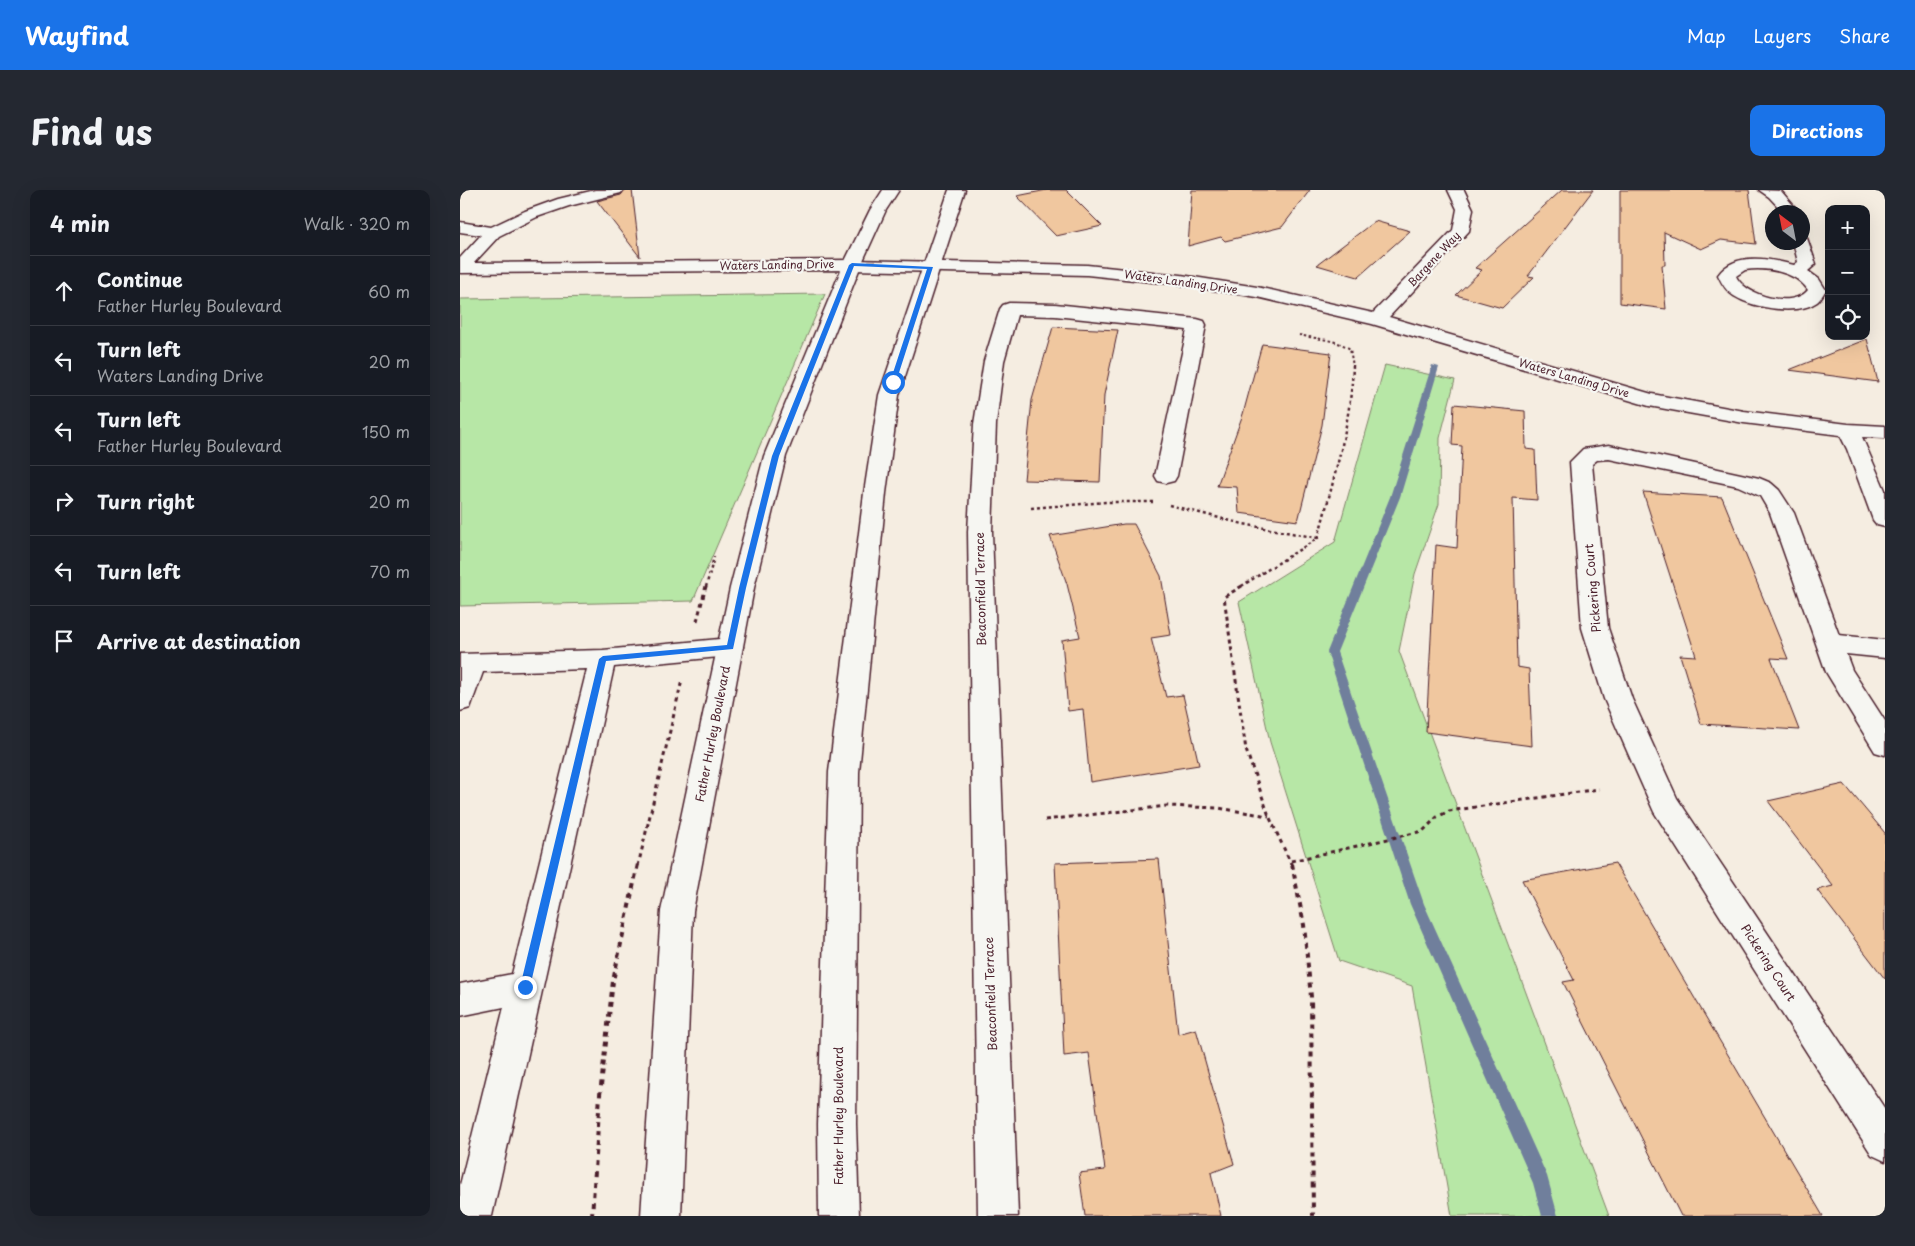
<!DOCTYPE html>
<meta charset="utf-8">
<style>
body{margin:0;font-family:"Playpen Sans",sans-serif;background:#242831;color:#f1f3f6}
.controls{position:absolute;right:15px;top:15px;display:grid;overflow:hidden;border-radius:10px;box-shadow:0 5px 20px #0002}
.controls button{width:45px;height:45px;display:grid;place-items:center;padding:0;border:0;border-bottom:1px solid #363941;background:#171b24;color:#f1f3f6;font:25px sans-serif}
.compass{position:absolute;left:1305px;top:15px;width:45px;height:45px;border-radius:50%;background:#171b24;box-shadow:0 5px 20px #0002;rotate:328deg}
.stop{position:absolute;width:15px;height:15px;margin:-11px;border:4px solid #1a73e8;border-radius:50%;background:#fff}
.stop.end{background:#1a73e8;border-color:#fff;box-shadow:0 1px 5px #0008}
.list{margin:0;padding:0;list-style:none}
h2{display:flex;justify-content:space-between;align-items:center;height:65px;margin:0;padding:0 20px;font-size:21px}
h2 small{font-size:16px;font-weight:400;color:#9ea1a6}
.list li{display:grid;grid-template-columns:32px 1fr auto;gap:15px;align-items:center;box-sizing:border-box;height:70px;padding:0 20px;border-top:1px solid #363941}
.list b{display:block;font-size:19px;white-space:nowrap}
.list p{margin:0;font-size:16px;white-space:nowrap;color:#9ea1a6}
.list em{font-size:16px;font-style:normal;color:#9ea1a6}
.icon{flex:none;width:28px;height:28px;fill:none;stroke:currentColor;stroke-width:2;stroke-linecap:round;stroke-linejoin:round}
.map{position:relative;flex:none;width:1425px;height:1026px;overflow:hidden;border-radius:10px}
header{display:flex;align-items:center;gap:30px;box-sizing:border-box;height:70px;padding:0 25px;background:#1a73e8;color:#fff}
header strong{font-size:24px}
nav{display:flex;gap:28px;margin-inline-start:auto;font-size:18px}
.intro{display:flex;align-items:center;justify-content:space-between;box-sizing:border-box;height:120px;padding:0 30px}
h1{margin:0;font-size:35px}
.button{padding:12px 22px;border-radius:10px;background:#1a73e8;color:#fff;font-size:18px;font-weight:700}
main{display:flex;gap:30px;padding:0 30px}
aside{flex:1;background:#171b24;border-radius:10px;box-shadow:0 5px 20px #0002}
.map>svg:first-child{display:block}
</style>
<header>
<strong>Wayfind</strong>
<nav><a>Map</a><a>Layers</a><a>Share</a></nav>
</header>
<div class="intro"><h1>Find us</h1><a class="button">Directions</a></div>
<main>
<aside>
<h2>4 min<small>Walk · 320 m</small></h2>
<ul class="list">
<li><svg class="icon" aria-label="ahead" viewBox="0 0 24 24"><path d="M12 20V5M6 11l6-6 6 6"/></svg><div><b>Continue</b><p>Father Hurley Boulevard</p></div><em>60 m</em></li>
<li><svg class="icon" aria-label="left" viewBox="0 0 24 24"><path d="M17 20v-9H6M10 6l-5 5 5 5"/></svg><div><b>Turn left</b><p>Waters Landing Drive</p></div><em>20 m</em></li>
<li><svg class="icon" aria-label="left" viewBox="0 0 24 24"><path d="M17 20v-9H6M10 6l-5 5 5 5"/></svg><div><b>Turn left</b><p>Father Hurley Boulevard</p></div><em>150 m</em></li>
<li><svg class="icon" aria-label="right" viewBox="0 0 24 24"><path d="M7 20v-9h11M14 6l5 5-5 5"/></svg><div><b>Turn right</b></div><em>20 m</em></li>
<li><svg class="icon" aria-label="left" viewBox="0 0 24 24"><path d="M17 20v-9H6M10 6l-5 5 5 5"/></svg><div><b>Turn left</b></div><em>70 m</em></li>
<li><svg class="icon" aria-label="arrive" viewBox="0 0 24 24"><path d="M6 21V4h12l-3 4 3 4H6"/></svg><div><b>Arrive at destination</b></div></li>
</ul>
</aside>
<div class="map">
<svg width="1425" height="1026" viewBox="0 0 1425 1026">
<rect width="100%" height="100%" fill="#f5ede1"/>
<filter id="ink" filterUnits="userSpaceOnUse"><feTurbulence type="fractalNoise" baseFrequency=".02" numOctaves="2"/><feDisplacementMap in="SourceGraphic" scale="10" xChannelSelector="R" yChannelSelector="G"/><feConvolveMatrix kernelMatrix="1 2 1 2 8 2 1 2 1" color-interpolation-filters="sRGB"/></filter>
<g filter="url(#ink)">
<!-- green -->
<path fill="#b7e7a6" stroke="#808368" d="M 365,104 L 233,411 L 0,416 L 0,109 Z
M 925,175 L 995,190 L 980,248 L 979,314 L 955,384 L 939,461 L 1149,1026 L 992,1026 L 952,796 L 879,771 L 810,552 L 779,412 L 875,352 Z"/>
<g fill="none" stroke-linecap="round" stroke-linejoin="round">
<!-- stream -->
<path fill="#707f9c" fill-rule="evenodd" d="M 972,175 L 979,177 L 940,307 L 877,462 L 964,714 L 1087,986 L 1098,1026 L 1082,1026 L 1073,993 L 950,714 L 867,462 L 930,307 Z"/>
</g>
<!-- building -->
<path fill="#f0c79f" stroke="#4a1f2b" d="M 165,0 L 172,0 L 180,67 L 137,11 L 161,5 Z
M 587,0 L 606,0 L 642,36 L 596,46 L 557,6 Z
M 732,0 L 850,0 L 822,37 L 765,51 L 761,47 L 728,56 Z
M 1102,0 L 1133,0 L 1068,86 L 1074,87 L 1042,118 L 996,105 L 1022,80 L 1015,78 Z
M 1160,0 L 1289,0 L 1296,54 L 1261,50 L 1241,59 L 1204,42 L 1205,75 L 1202,75 L 1206,119 L 1160,113 Z
M 915,31 L 950,41 L 898,87 L 857,75 Z
M 593,137 L 658,140 L 644,205 L 640,292 L 564,290 L 572,210 Z
M 1407,149 L 1418,192 L 1329,180 Z
M 802,154 L 871,163 L 862,235 L 838,331 L 779,323 L 777,297 L 757,296 L 783,224 Z
M 994,214 L 1065,221 L 1066,259 L 1075,260 L 1077,310 L 1053,308 L 1057,477 L 1069,479 L 1072,556 L 966,542 L 976,355 L 997,358 L 1002,256 L 992,255 Z
M 1183,302 L 1262,307 L 1328,469 L 1311,468 L 1339,540 L 1241,534 L 1220,465 L 1236,466 Z
M 664,334 L 674,334 L 701,386 L 711,445 L 691,448 L 706,507 L 723,505 L 739,575 L 630,592 L 623,519 L 608,521 L 602,450 L 620,447 L 607,394 L 590,346 Z
M 1384,594 L 1425,643 L 1425,789 L 1357,700 L 1373,696 L 1308,611 Z
M 699,669 L 718,844 L 736,839 L 774,974 L 751,983 L 761,1026 L 625,1026 L 619,983 L 645,980 L 629,863 L 604,866 L 595,673 Z
M 1155,673 L 1363,1026 L 1221,1026 L 1103,792 L 1114,790 L 1062,690 Z"/>
<g fill="none" stroke-linecap="round" stroke-linejoin="round">
<defs>
<path id="minor" d="M 135,0 L 163,0 L 161,3 L 109,16 L 77,27 L 39,46 L 14,73 L 392,70 L 627,75 L 721,85 L 797,97 L 913,123 L 993,40 L 997,19 L 988,0 L 1004,0 L 1013,19 L 1009,41 L 929,127 L 1192,204 L 1284,221 L 1388,234 L 1425,236 L 1425,248 L 1402,247 L 1425,300 L 1425,337 L 1417,335 L 1413,330 L 1387,259 L 1380,245 L 1284,233 L 1189,216 L 912,134 L 797,107 L 721,95 L 627,85 L 392,80 L 0,83 L 0,68 L 21,45 L 0,42 L 0,32 L 31,37 L 65,21 L 98,9 Z
M 1299,0 L 1321,1 L 1339,22 L 1323,22 L 1309,7 Z
M 1342,47 L 1347,48 L 1356,74 L 1348,81 L 1359,89 L 1366,100 C 1363,104 1360,110 1357,112 C 1337,126 1293,118 1274,106 C 1266,101 1262,94 1258,85 C 1275,61 1310,69 1334,75 L 1338,72 L 1333,52 L 1342,52 ZM 1285,80 C 1305,77 1336,81 1348,100 C 1333,119 1285,106 1276,86 Z
M 549,113 L 595,114 L 737,129 L 744,131 L 746,135 L 717,286 L 714,291 L 706,293 L 698,291 L 695,286 L 727,140 L 595,126 L 557,125 L 544,171 L 536,234 L 532,342 L 558,1026 L 518,1026 L 508,342 L 514,234 L 524,171 L 540,119 L 543,115 Z
M 1149,255 L 1299,288 L 1311,293 L 1319,300 L 1334,323 L 1379,445 L 1425,450 L 1425,468 L 1386,464 L 1392,480 L 1425,531 L 1425,565 L 1415,562 L 1366,482 L 1310,323 L 1300,306 L 1278,296 L 1149,269 L 1137,270 L 1132,274 L 1148,438 L 1172,509 L 1217,608 L 1425,919 L 1425,971 L 1412,965 L 1194,622 L 1144,509 L 1122,438 L 1110,272 L 1123,259 Z
M 270,448 L 279,451 L 283,457 L 279,463 L 270,466 L 154,477 L 32,1026 L 0,1026 L 0,995 L 44,817 L 0,826 L 0,794 L 52,784 L 127,479 L 23,482 L 10,518 L 0,521 L 0,464 L 143,460 Z"/>
<path id="major" d="M 423,0 L 439,0 L 426,20 L 401,75 L 326,266 L 294,398 L 233,721 L 221,1026 L 181,1026 L 201,721 L 270,398 L 304,266 L 383,75 L 410,20 Z
M 489,0 L 505,0 L 439,205 L 426,303 L 399,582 L 396,934 L 399,1026 L 359,1026 L 358,934 L 369,582 L 404,303 L 419,205 Z"/>
</defs>
<!-- minor casing -->
<use href="#minor" stroke="#4a1f2b" stroke-width="3"/>
<!-- major casing -->
<use href="#major" stroke="#4a1f2b" stroke-width="3"/>
<!-- path-far3 -->
<path stroke="#4a1f2b" stroke-width="2" stroke-dasharray="2.5 2.5" stroke-linecap="butt" d="M 839,145 C 856,149 876,149 890,159 L 893,176"/>
<!-- path-far2 -->
<path stroke="#4a1f2b" stroke-width="2.5" stroke-dasharray="3 3" stroke-linecap="butt" d="M 709,315 L 783,334 L 858,348 L 780,397
M 571,318 L 647,312 L 693,312
M 858,348 C 873,291 891,234 893,175
M 246,397 L 254,367"/>
<!-- path-far1 -->
<path stroke="#4a1f2b" stroke-width="3" stroke-dasharray="4 4" stroke-linecap="butt" d="M 782,396 L 764,407 L 786,560 L 809,626 L 832,676
M 237,431 L 246,396
M 585,630 L 707,616 L 758,618 L 809,626
M 831,671 L 963,641 L 977,627 L 989,621 L 1139,599
M 178,676 L 222,490"/>
<!-- path -->
<path stroke="#4a1f2b" stroke-width="4" stroke-dasharray="5 5" stroke-linecap="butt" d="M 832,674 L 844,735 L 851,807 L 853,1026
M 132,1026 L 140,905 L 153,791 L 178,674"/>
<!-- minor -->
<use href="#minor" fill="#f6f6f2" fill-rule="evenodd"/>
<!-- major -->
<use href="#major" fill="#f6f6f2" fill-rule="evenodd"/>
</g>
</g>
<!-- route -->
<path fill="#1a73e8" d="M 392,73 L 473,77 L 436,192 L 433,194 L 430,192 L 467,79 L 394,76 L 319,266 L 286,398 L 273,459 L 146,471 L 70,797 L 65,802 L 62,800 L 60,797 L 139,469 L 143,466 L 267,455 L 279,398 L 312,266 L 389,75 Z"/>
<g text-anchor="middle" stroke-width="4.5" stroke-linejoin="round" paint-order="stroke">
<!-- far-street labels -->
<g font-size="11" fill="#4a1f2b" stroke="#f6f6f2">
<text transform="translate(974 69) rotate(-47)" y="4">Bargene Way</text>
<text transform="translate(317 75) rotate(-1)" y="4">Waters Landing Drive</text>
<text transform="translate(721 92) rotate(8)" y="4">Waters Landing Drive</text>
<text transform="translate(1114 188) rotate(16)" y="4">Waters Landing Drive</text>
</g>
<!-- street labels -->
<g font-size="12" fill="#4a1f2b" stroke="#f6f6f2">
<text transform="translate(1133 398) rotate(-95)" y="4">Pickering Court</text>
<text transform="translate(521 399) rotate(-91)" y="4">Beaconfield Terrace</text>
<text transform="translate(253 544) rotate(-79)" y="4">Father Hurley Boulevard</text>
<text transform="translate(1308 773) rotate(57)" y="4">Pickering Court</text>
<text transform="translate(531 804) rotate(-92)" y="4">Beaconfield Terrace</text>
<text transform="translate(379 926) rotate(-90)" y="4">Father Hurley Boulevard</text>
</g>
</g>
</svg>
<div class="controls">
<button>+</button>
<button>−</button>
<button><svg class="icon" aria-label="locate" viewBox="0 0 24 24"><circle cx="12" cy="12" r="6"/><path d="M12 2v4M12 18v4M2 12h4M18 12h4"/></svg></button>
</div>
<svg class="compass" viewBox="-18 -18 36 36"><path d="M0-13l5 13h-10z" fill="#e53935"/><path d="M0 13l5-13h-10z" fill="#9ea1a6"/></svg>
<div class="stop" style="left:433px;top:192px"></div>
<div class="stop end" style="left:65px;top:797px"></div>
</div>
</main>
